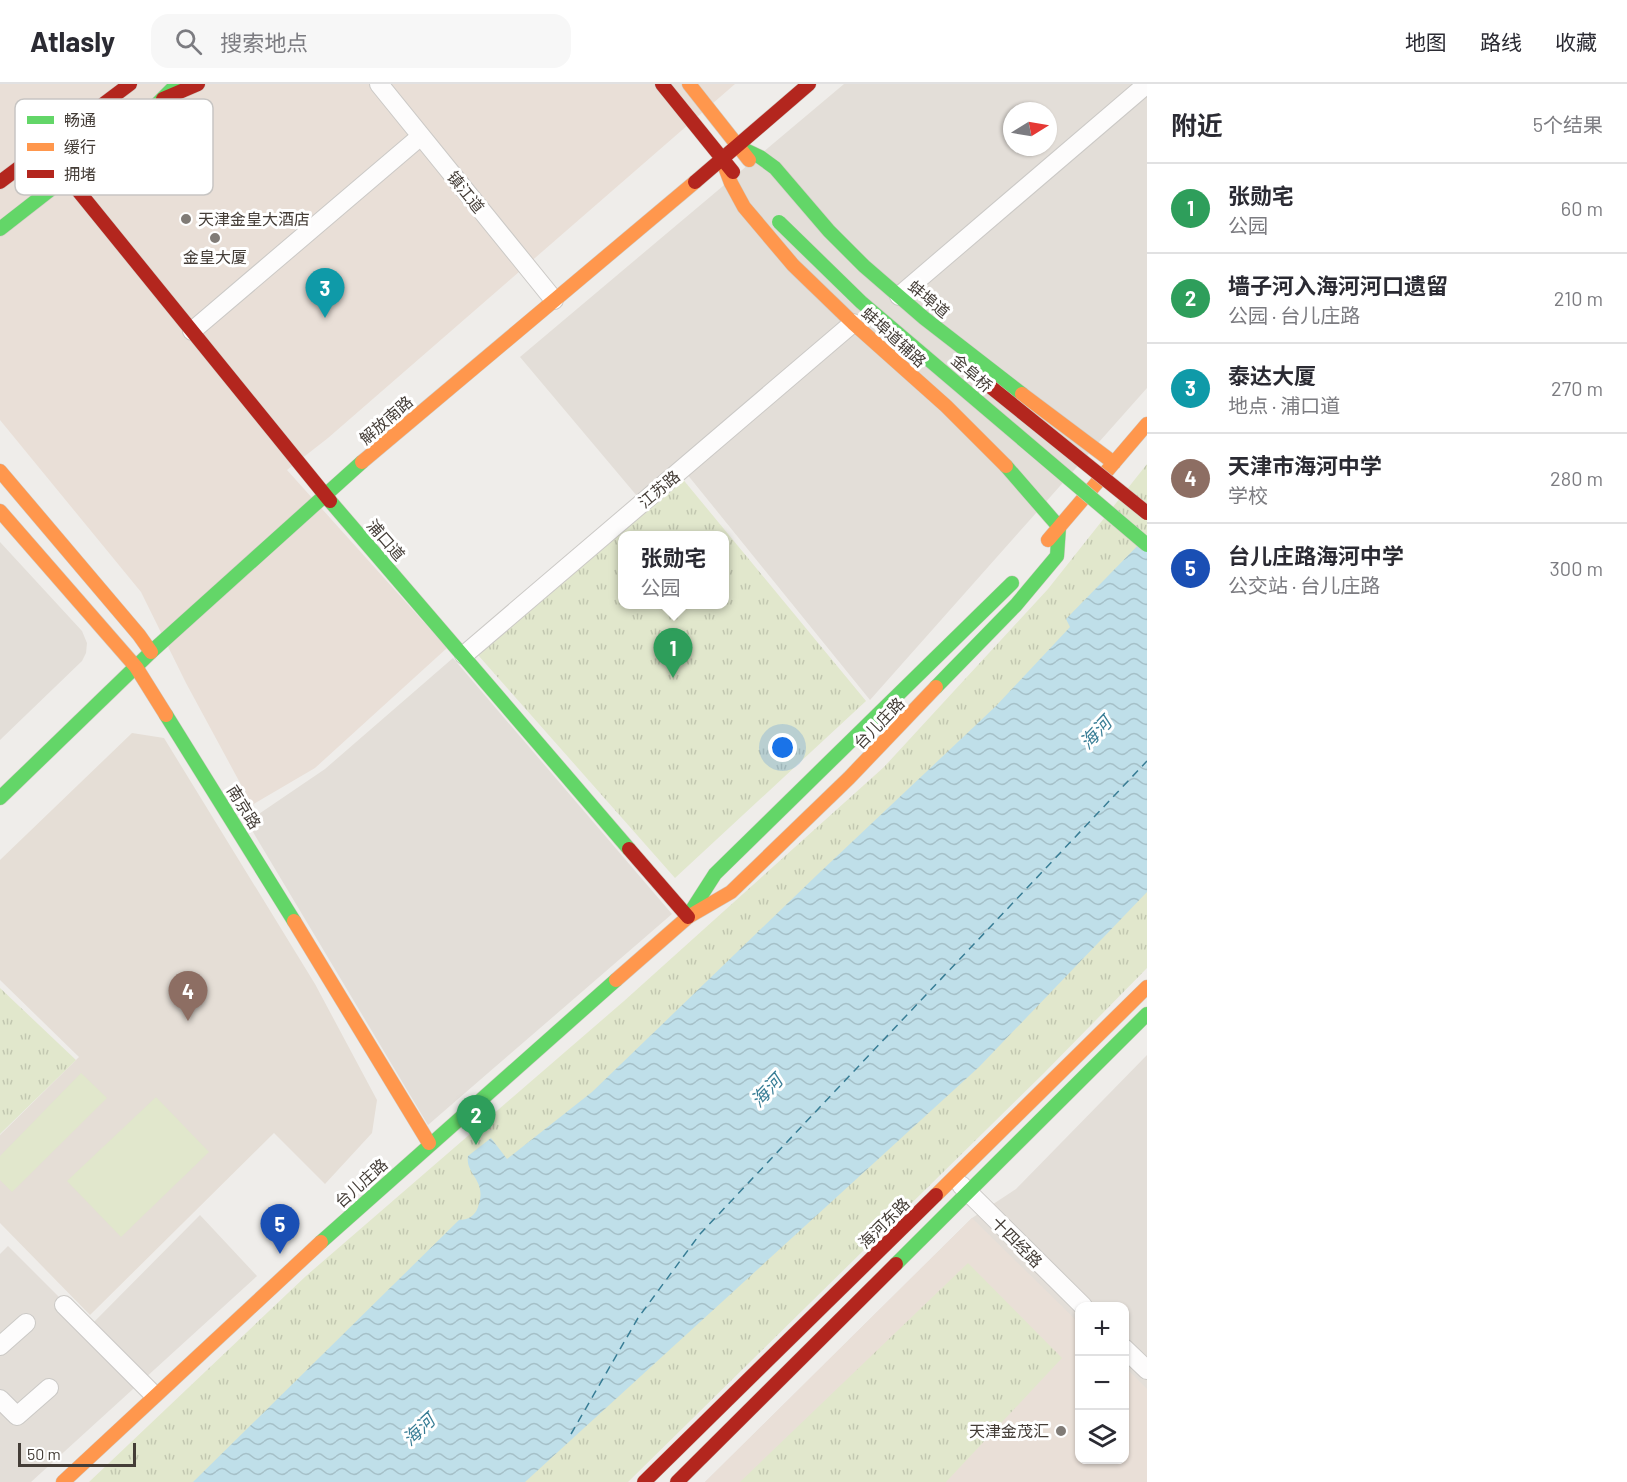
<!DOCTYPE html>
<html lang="zh">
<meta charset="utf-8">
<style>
body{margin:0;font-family:Barlow,"Noto Sans SC",sans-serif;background:#f7f7f7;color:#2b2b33}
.controls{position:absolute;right:18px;bottom:18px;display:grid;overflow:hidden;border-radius:12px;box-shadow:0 2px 4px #0004}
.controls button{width:54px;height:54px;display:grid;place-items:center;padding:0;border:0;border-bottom:2px solid #e1e1e2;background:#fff;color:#2b2b33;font:30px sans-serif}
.compass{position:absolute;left:1003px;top:18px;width:54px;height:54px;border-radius:50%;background:#fff;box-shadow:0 2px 4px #0004;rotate:79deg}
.scale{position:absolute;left:18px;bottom:15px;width:118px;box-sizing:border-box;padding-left:6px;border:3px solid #443d37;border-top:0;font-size:16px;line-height:21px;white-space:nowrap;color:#443d37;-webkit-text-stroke:4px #fff;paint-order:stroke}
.you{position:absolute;left:783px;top:664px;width:21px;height:21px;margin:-15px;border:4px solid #fff;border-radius:50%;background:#1a73e8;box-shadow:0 0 0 9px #1a73e833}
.badge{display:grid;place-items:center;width:39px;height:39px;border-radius:50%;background:#d93025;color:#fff;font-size:20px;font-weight:700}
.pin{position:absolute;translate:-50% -50px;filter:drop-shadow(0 2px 3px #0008)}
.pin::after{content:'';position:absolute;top:32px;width:21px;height:18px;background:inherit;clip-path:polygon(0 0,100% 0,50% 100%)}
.popup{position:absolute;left:618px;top:447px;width:111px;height:78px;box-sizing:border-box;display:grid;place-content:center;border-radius:12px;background:#fff;filter:drop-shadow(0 2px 4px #0005);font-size:20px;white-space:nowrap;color:#7c7c81}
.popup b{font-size:22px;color:#2b2b33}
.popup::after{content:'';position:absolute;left:50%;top:100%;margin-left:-12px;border:12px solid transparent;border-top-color:#fff}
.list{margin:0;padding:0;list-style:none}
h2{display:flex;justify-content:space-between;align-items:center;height:78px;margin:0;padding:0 24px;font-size:26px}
h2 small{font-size:20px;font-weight:400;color:#7c7c81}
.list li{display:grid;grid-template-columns:39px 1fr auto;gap:18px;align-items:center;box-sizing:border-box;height:90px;padding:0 24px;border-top:2px solid #e1e1e2}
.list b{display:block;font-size:22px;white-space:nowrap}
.list p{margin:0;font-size:20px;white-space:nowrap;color:#7c7c81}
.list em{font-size:20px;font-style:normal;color:#7c7c81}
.icon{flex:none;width:33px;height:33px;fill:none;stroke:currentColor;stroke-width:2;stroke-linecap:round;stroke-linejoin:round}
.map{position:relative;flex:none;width:1147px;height:1398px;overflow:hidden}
header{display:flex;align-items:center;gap:36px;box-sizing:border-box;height:84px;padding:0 30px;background:#fff;border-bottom:2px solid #e1e1e2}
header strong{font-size:28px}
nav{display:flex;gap:33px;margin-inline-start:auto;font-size:21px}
.search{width:420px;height:54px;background:#f7f7f7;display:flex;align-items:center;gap:15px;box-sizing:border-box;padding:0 21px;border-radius:18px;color:#7c7c81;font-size:22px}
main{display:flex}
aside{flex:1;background:#fff}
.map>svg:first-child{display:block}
</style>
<header>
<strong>Atlasly</strong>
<div class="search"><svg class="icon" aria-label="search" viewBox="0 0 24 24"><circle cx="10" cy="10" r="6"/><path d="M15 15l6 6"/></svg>搜索地点</div>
<nav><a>地图</a><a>路线</a><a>收藏</a></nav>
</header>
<main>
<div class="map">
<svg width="1147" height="1398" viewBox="0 0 1147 1398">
<defs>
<pattern id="park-tufts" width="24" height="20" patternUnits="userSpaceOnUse" patternTransform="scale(1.5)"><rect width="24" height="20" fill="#e1e7cc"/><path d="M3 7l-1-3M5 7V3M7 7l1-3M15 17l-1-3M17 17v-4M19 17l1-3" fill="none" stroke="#c2c7b0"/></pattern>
<pattern id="water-waves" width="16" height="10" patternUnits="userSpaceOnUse" patternTransform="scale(1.5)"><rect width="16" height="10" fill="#bfdfe9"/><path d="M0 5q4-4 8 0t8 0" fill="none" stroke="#a5c0c8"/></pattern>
</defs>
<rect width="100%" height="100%" fill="#efedea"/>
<!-- residential -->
<path fill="#e3ded8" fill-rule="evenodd" d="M 844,0 L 1147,0 L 1147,304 L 870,616 L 678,379 L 637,412 L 520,273 ZM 1012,27 L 1048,27 L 1048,63 L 1012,63 Z
M 0,458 L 82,547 L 87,559 L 86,569 L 82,577 L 0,656 Z
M 453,574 L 672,830 L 428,1041 L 247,738 L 325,685 Z
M 1147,971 L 1147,1398 L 705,1398 L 972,1134 L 1016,1105 ZM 1080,1222 L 1124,1222 L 1124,1376 L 1080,1376 Z
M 200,1131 L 257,1192 L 31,1398 L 0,1398 L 0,1170 L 8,1162 L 89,1243 Z"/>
<!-- commercial -->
<path fill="#e9dfd7" d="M 0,0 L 735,0 L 328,354 L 287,386 L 447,564 L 315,684 L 252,721 L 186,599 L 141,508 L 0,336 Z
M 972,1134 L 1079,1239 L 1080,1376 L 1124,1376 L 1125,1283 L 1147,1305 L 1147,1398 L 705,1398 Z"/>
<!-- education -->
<path fill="#e5ded6" d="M 132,649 L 164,654 L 315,900 L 377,1016 L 372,1049 L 325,1100 L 274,1049 L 90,1231 L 0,1139 L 0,1051 L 79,973 L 0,896 L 0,776 Z"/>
<!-- grass -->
<path fill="#e1e7cc" d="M 81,989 L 107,1014 L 12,1108 L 0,1096 L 0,1072 Z
M 156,1013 L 209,1068 L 121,1153 L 67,1097 Z"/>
<!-- park -->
<path fill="url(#park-tufts)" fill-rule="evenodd" d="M 1147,380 L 1147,884 L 1044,989 L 628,1398 L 89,1398 L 306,1192 L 624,917 L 884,683 L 1048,505 Z
M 681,393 L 866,617 L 675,794 L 478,571 ZM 622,452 L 724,452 L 724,520 L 622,520 Z
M 0,904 L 76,976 L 0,1050 Z
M 968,1179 L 1062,1274 L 946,1398 L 740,1398 Z"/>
<!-- water -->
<path fill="url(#water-waves)" d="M 1147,452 L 1147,808 L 979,983 L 525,1398 L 193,1398 L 459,1136 C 468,1136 475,1132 478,1123 C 488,1096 465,1091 468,1072 L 491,1054 L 507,1075 L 592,1008 L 817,791 L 996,622 L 1070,543 L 1066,535 Z"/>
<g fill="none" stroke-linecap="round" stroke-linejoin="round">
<!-- ferry -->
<path stroke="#387d95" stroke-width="1.5" stroke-dasharray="8 6" stroke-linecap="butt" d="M 571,1350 L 638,1234 L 700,1150 L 1147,677"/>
<defs>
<path id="street" d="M 379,0 L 554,216
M 899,212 L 1147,0
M 192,247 L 421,52
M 464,571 L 853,239
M 961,1101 L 1083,1222
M 64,1221 L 153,1310
M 0,1262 L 26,1239
M 1124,1264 L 1147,1286
M 0,1315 L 17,1332 L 49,1304"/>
<path id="fast" d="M 737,62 L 760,73 L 775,84 L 829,147 L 864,182 L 924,234 L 1022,310
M 0,145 L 146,31 L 177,0
M 330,417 L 629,765
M 936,603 L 1016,521 L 1057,472 L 1059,443 L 1006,382
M 166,631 L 294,837
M 0,714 L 151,568 L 362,378
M 690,829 L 715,790 L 1012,499
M 321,1158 L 616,896
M 896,1180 L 1147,930"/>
<path id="slow" d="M 689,0 L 749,76
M 722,75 L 731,99 L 744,123 L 793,181 L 853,239 L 946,322 L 1006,382
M 1022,310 L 1114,379
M 362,378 L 695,98
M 0,387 L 139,551 L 151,568
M 0,427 L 136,583 L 166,631
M 1048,456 L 1147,340
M 294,837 L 429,1059
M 616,896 L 688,833 L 731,808 L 849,694 L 936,603
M 936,1111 L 1147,903
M 63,1398 L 321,1158"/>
<path id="jam" d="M 662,0 L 733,88
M 163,15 L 198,0
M 67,93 L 330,417
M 0,98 L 130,0
M 695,98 L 809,0
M 629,765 L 688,833
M 644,1398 L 936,1111
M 677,1398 L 896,1180"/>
</defs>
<!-- street casing -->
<use href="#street" stroke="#cbc9c6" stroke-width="20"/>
<!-- fast casing -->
<use href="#fast" stroke="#cfcac3" stroke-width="15"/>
<!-- slow casing -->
<use href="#slow" stroke="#cfcac3" stroke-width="15"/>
<!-- jam casing -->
<use href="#jam" stroke="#cfcac3" stroke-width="15"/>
<!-- street -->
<use href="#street" stroke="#fdfcfc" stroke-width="18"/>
<!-- fast -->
<use href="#fast" stroke="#63d668" stroke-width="14"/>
<!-- slow -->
<use href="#slow" stroke="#ff974d" stroke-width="14"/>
<!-- jam -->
<use href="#jam" stroke="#b3261e" stroke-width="14"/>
<defs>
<path id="fast-bridge" d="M 779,138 L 861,218 L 1147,461"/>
<path id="jam-bridge" d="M 982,296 L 1147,429"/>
</defs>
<!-- fast-bridge casing -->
<use href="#fast-bridge" stroke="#cfcac3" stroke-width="15" stroke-linecap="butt"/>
<!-- jam-bridge casing -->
<use href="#jam-bridge" stroke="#cfcac3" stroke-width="15" stroke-linecap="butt"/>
<!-- fast-bridge -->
<use href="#fast-bridge" stroke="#63d668" stroke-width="14"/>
<!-- jam-bridge -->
<use href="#jam-bridge" stroke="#b3261e" stroke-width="14"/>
</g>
<!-- markers -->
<g fill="#807b76" stroke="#fff" stroke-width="2">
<circle cx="186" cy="135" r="6"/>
<circle cx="215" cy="154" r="6"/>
<circle cx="1061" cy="1347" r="6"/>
</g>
<g text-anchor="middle" stroke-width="6" stroke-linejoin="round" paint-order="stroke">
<!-- street labels -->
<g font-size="16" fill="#443d37" stroke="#fff">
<text transform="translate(466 108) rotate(51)" y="6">镇江道</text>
<text transform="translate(929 215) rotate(40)" y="6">蚌埠道</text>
<text transform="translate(894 253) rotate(42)" y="6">蚌埠道辅路</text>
<text transform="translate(972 289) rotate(41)" y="6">金阜桥</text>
<text transform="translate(386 336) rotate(-41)" y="6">解放南路</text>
<text transform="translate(659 405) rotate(-40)" y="6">江苏路</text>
<text transform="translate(386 456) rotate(49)" y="6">浦口道</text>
<text transform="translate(879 639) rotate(-46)" y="6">台儿庄路</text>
<text transform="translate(244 723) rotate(58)" y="6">南京路</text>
<text transform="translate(361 1099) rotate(-42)" y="6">台儿庄路</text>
<text transform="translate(884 1139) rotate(-45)" y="6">海河东路</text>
<text transform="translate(1017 1158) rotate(45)" y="6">十四经路</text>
</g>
<!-- poi labels -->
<g font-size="16" fill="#443d37" stroke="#fff" text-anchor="start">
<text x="198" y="141">天津金皇大酒店</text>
<text x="215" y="179" text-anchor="middle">金皇大厦</text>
<text x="1049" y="1353" text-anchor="end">天津金茂汇</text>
</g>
<!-- water labels -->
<g font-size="18" font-style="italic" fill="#387d95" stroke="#fff">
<text transform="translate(1096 649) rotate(-47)" y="6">海河</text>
<text transform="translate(767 1007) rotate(-47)" y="6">海河</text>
<text transform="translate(419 1346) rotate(-43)" y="6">海河</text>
</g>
</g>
<!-- legend -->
<rect x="15" y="15" width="198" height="96" rx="9" fill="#fff" stroke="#c7c5c3" stroke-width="1.5"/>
<rect x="27" y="32" width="27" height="8" fill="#63d668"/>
<rect x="27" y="59" width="27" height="8" fill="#ff974d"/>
<rect x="27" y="86" width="27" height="8" fill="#b3261e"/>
<g font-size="16" fill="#443d37">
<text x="64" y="42">畅通</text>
<text x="64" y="69">缓行</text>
<text x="64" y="96">拥堵</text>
</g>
</svg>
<div class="controls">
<button>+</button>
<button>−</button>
<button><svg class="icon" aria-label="layers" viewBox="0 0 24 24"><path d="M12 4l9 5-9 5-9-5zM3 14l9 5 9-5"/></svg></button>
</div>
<svg class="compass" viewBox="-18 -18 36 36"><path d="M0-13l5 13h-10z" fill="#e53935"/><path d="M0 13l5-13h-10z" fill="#7c7c81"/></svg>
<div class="scale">50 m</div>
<div class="you"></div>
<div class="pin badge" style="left:673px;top:594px;background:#2e9e5b">1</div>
<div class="popup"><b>张勋宅</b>公园</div>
<div class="pin badge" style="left:476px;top:1061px;background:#2e9e5b">2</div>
<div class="pin badge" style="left:325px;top:234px;background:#0f9aa8">3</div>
<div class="pin badge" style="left:188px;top:937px;background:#8d6e63">4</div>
<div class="pin badge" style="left:280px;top:1170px;background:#1a4fb4">5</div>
</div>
<aside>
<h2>附近<small>5个结果</small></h2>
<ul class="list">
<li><span class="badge" style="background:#2e9e5b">1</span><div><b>张勋宅</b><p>公园</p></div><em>60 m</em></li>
<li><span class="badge" style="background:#2e9e5b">2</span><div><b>墙子河入海河河口遗留</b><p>公园 · 台儿庄路</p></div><em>210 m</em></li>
<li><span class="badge" style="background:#0f9aa8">3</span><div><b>泰达大厦</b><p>地点 · 浦口道</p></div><em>270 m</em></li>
<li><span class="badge" style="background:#8d6e63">4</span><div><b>天津市海河中学</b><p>学校</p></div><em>280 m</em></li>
<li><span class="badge" style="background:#1a4fb4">5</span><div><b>台儿庄路海河中学</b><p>公交站 · 台儿庄路</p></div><em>300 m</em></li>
</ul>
</aside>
</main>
